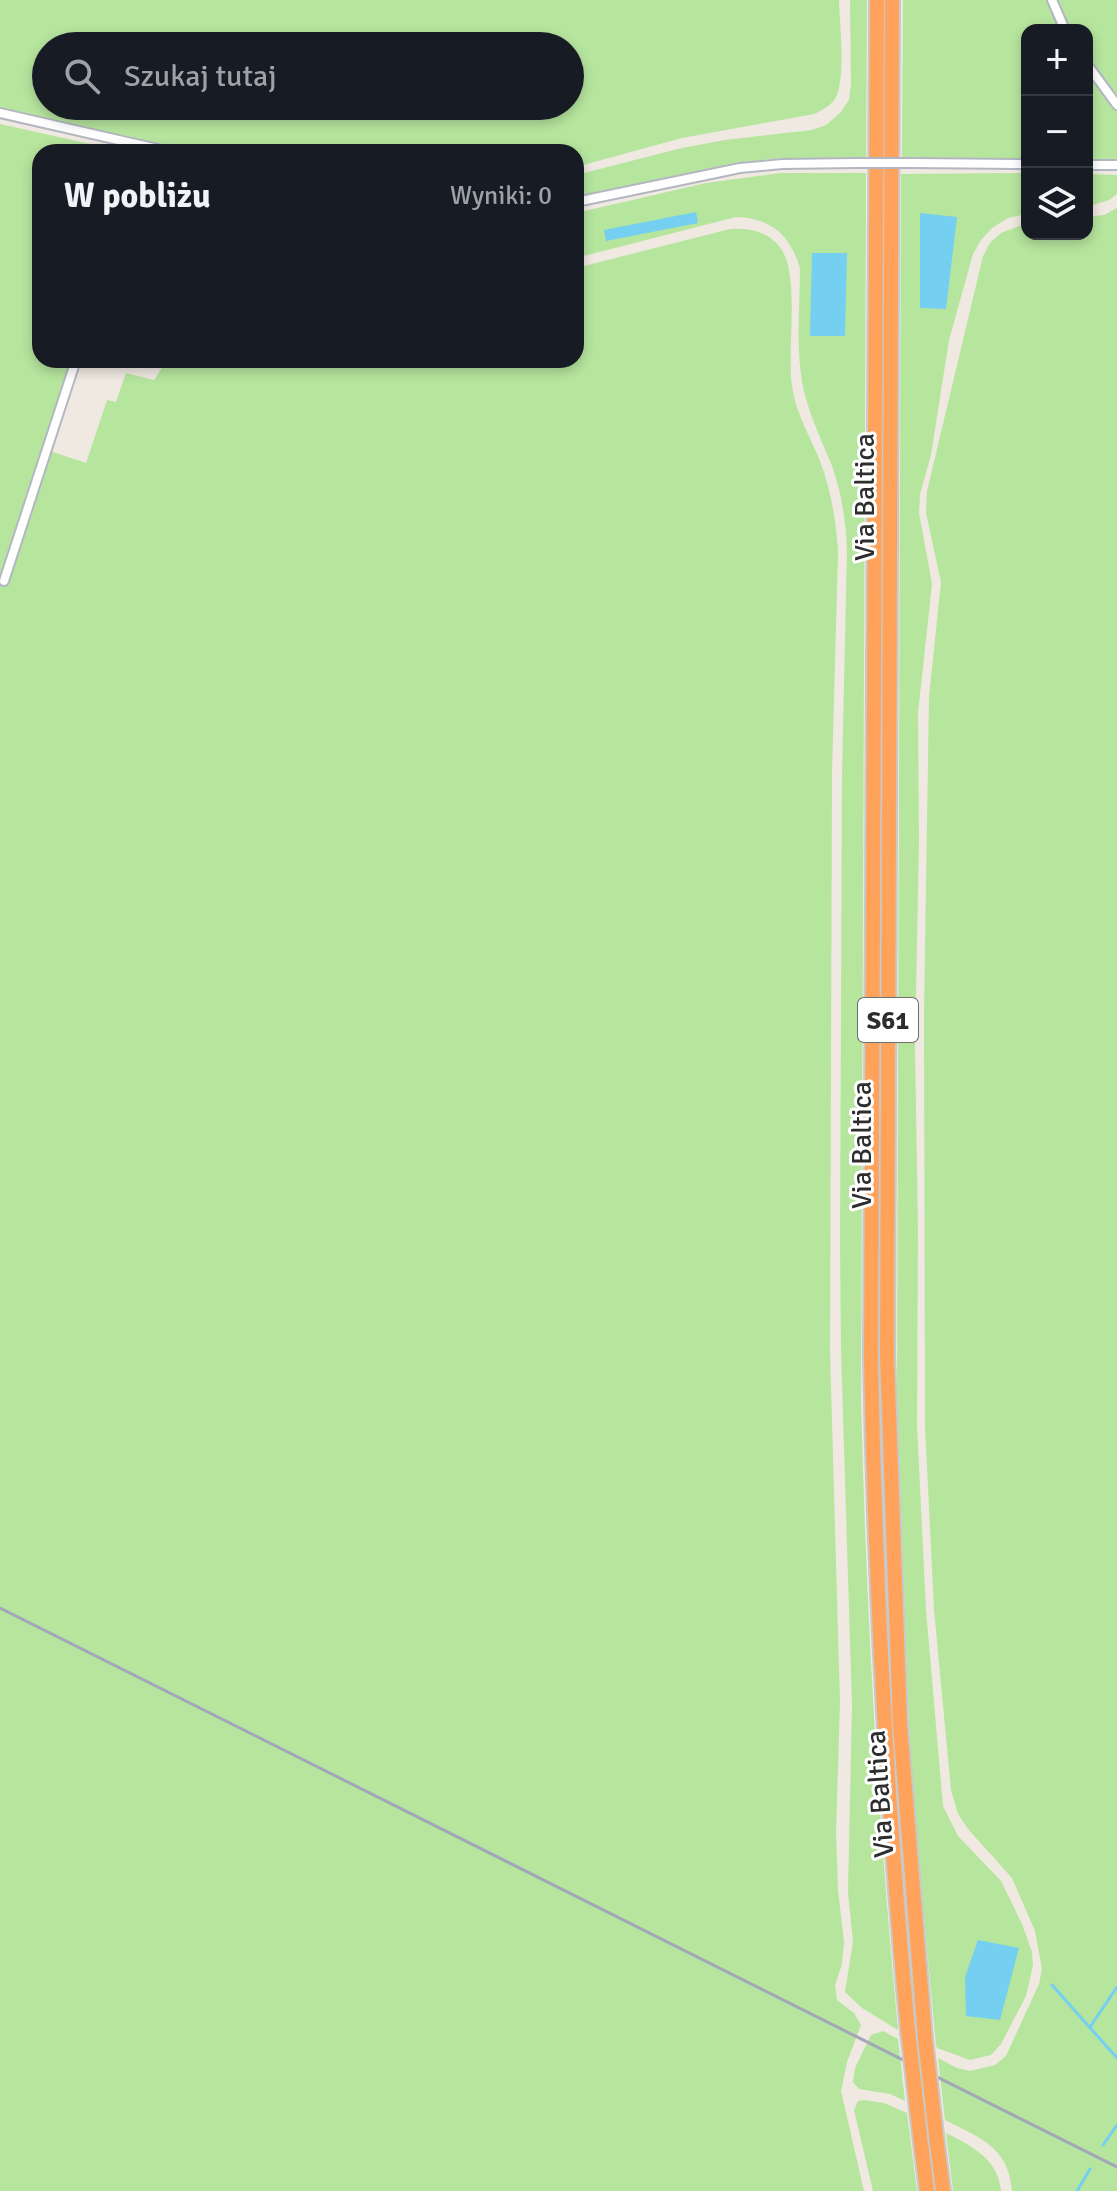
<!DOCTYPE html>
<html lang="pl">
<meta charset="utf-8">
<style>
body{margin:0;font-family:Signika,sans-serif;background:#20242c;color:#f1f3f6}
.controls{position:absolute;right:24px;top:24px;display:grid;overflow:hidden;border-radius:16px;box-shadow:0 4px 12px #0003}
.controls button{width:72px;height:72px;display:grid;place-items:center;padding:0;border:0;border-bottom:2px solid #363941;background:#171b24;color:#f1f3f6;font:40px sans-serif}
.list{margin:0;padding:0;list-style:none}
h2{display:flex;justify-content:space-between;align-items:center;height:104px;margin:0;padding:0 32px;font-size:34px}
h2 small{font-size:26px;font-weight:400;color:#9ea1a6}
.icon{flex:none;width:44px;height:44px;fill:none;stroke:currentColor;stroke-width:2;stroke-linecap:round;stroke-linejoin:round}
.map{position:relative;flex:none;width:1117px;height:2191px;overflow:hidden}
.search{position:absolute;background:#171b24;box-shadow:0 4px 12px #0003;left:32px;top:32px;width:552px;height:88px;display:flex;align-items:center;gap:20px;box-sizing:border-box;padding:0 28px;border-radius:44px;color:#9ea1a6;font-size:30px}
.panel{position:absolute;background:#171b24;box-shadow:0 4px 12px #0003;left:32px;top:144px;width:552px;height:224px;border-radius:24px}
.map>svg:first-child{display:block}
</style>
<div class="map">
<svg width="1117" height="2191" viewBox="0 0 1117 2191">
<rect width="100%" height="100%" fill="#efe9e1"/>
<!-- green -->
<path fill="#b6e59e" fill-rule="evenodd" d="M 0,0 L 839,0 C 840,24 845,74 837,95 C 833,105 823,110 814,114 L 682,138 L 576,167 L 576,152 L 191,152 L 0,109 ZM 46,46 L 570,46 L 570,106 L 46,106 Z
M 850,0 L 867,0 L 866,158 L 780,158 L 735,163 L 576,197 L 576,175 L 682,148 L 725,140 L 812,130 L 826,125 L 840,113 L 849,100 L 851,84 Z
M 903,0 L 1117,0 L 1117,159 L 1087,159 L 1087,30 L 1027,30 L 1027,158 L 902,158 Z
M 0,124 L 127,152 L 40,152 L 40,360 L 73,360 L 0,579 Z
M 781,173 L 866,173 L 861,1399 C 866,1610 878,1820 898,2030 L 862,2008 L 845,1992 L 853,1942 L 848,1892 L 852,1705 L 841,1351 L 840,1239 L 842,773 L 847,551 C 846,522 842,494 832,466 C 822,441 810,417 804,391 C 795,351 800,308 800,268 C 790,234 770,218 736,217 L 576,258 L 576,213 L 706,183 Z
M 1027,173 L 1027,214 L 1008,218 L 992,228 L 981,240 L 973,254 L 949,340 L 931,455 L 920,494 L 919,513 L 932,584 L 918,713 L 919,840 L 915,1046 L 918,1230 L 917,1425 L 926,1610 L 943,1806 L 958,1836 L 1001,1881 L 1022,1924 L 1032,1952 L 1033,1965 L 1026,1996 L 1001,2044 L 991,2055 L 970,2060 L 937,2048 L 936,2045 L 916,1831 L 909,1727 L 897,1394 L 901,174 Z
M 881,174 L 886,174 L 882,1358 L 887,1586 L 895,1747 L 918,2035 L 915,2034 L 890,1752 L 876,1359 Z
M 1087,174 L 1117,175 L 1117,194 L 1109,200 L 1087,207 Z
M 1117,208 L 1117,2191 L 1012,2191 C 1009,2147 980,2138 945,2120 L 938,2058 L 957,2068 L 970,2071 L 995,2065 L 1006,2056 L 1039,1984 L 1042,1969 L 1035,1931 L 1012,1878 L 968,1829 L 958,1814 L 951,1790 L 934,1610 L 925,1426 L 924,1013 L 929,697 L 941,582 L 926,513 L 927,491 L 983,256 L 990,243 L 1001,233 L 1027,223 L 1027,234 L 1087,234 L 1087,217 L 1104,215 Z
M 730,229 C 752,228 771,232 783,252 C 799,280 787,351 792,386 C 796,414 810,436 820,461 C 831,490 836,520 838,551 L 832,773 L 830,1352 L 840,1703 L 836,1833 L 838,1890 L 844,1942 L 842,1964 L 835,1985 L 837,2000 L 854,2013 L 861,2025 L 847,2062 L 841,2091 L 864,2191 L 0,2191 L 0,582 L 8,584 L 50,451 L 86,463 L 107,400 L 116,402 L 126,373 L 154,380 L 167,360 L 576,360 L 576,268 Z
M 883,2031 L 898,2039 L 905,2101 L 890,2094 L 859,2089 L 853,2082 L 855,2068 L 871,2035 Z
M 864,2100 L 884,2103 L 907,2113 L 917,2191 L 873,2191 L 854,2110 L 858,2101 Z
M 946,2133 C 972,2146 998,2159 1001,2191 L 953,2191 Z"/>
<!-- water -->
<path fill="#75cff0" d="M 696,212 L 698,223 L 606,241 L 604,230 Z
M 920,213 L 957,217 L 946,309 L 920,308 Z
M 812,253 L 847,253 L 845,336 L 810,336 Z
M 978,1940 L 1019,1948 L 1000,2020 L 966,2016 L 965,1977 Z"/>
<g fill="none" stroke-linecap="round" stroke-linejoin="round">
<!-- stream -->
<path stroke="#75cff0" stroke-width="3" d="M 1052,1985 L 1117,2058
M 1090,2027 L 1117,1987
M 1103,2145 L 1117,2125
M 1077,2191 L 1090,2169"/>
<defs>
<path id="street" d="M 1052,0 L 1065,30
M 1087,64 L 1117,105
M 0,113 L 171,152
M 912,163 L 1027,164
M 1087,165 L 1117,165
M 576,202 L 740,168 L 782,164 L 856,163
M 4,581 L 76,360"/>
<path id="highway" d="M 877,0 L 871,1359 C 875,1583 887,1807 908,2031
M 892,0 L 887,1356 L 900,1725 L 925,2039
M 920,2135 L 927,2191
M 937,2144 L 943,2191"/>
</defs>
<!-- street casing -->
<use href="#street" stroke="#b4b7c1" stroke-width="12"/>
<!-- highway casing -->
<use href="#highway" stroke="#c9c9c9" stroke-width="18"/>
<!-- street -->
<use href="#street" stroke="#fff" stroke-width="8"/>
<!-- highway -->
<use href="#highway" stroke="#ffa35c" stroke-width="14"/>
<!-- rail -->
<path stroke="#a3a6b8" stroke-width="3" d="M 0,1608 L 1117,2167"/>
<defs>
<path id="street-bridge" d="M 856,163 L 912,163"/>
<path id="highway-bridge" d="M 908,2031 L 920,2135
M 925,2039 L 937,2144"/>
</defs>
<!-- street-bridge casing -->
<use href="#street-bridge" stroke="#b4b7c1" stroke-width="12" stroke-linecap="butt"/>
<!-- highway-bridge casing -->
<use href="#highway-bridge" stroke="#c9c9c9" stroke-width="18" stroke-linecap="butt"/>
<!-- street-bridge -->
<use href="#street-bridge" stroke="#fff" stroke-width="8"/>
<!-- highway-bridge -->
<use href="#highway-bridge" stroke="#ffa35c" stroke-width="14"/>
</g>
<g text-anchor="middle" stroke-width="6" stroke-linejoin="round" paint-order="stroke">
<!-- shield labels -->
<rect fill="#fff" stroke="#6d6d6d" stroke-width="2" x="858" y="998" width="60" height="44" rx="6"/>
<g font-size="26" font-weight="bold" fill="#2e2e2e">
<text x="888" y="1029">S61</text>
</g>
<!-- street labels -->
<g font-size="28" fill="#2e2e2e" stroke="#fff">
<text transform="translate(864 497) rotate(-90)" y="10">Via Baltica</text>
<text transform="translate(861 1145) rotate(-90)" y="10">Via Baltica</text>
<text transform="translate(879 1794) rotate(-94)" y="10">Via Baltica</text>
</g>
</g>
</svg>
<div class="controls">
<button>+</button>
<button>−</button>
<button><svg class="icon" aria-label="layers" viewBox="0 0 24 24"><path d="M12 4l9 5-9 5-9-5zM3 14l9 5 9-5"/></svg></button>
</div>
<div class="search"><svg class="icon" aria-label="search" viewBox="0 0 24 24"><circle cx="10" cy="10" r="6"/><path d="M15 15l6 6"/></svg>Szukaj tutaj</div>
<section class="panel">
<h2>W pobliżu<small>Wyniki: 0</small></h2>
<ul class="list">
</ul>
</section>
</div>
